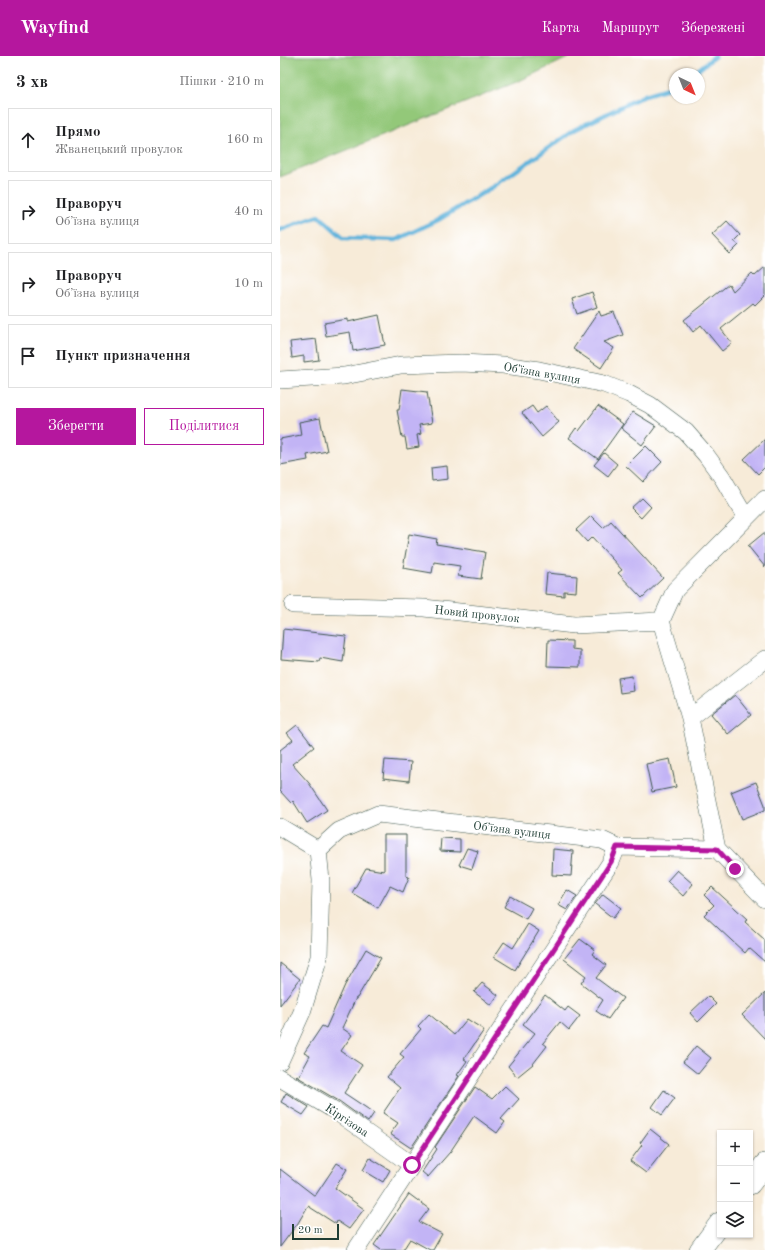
<!DOCTYPE html>
<html lang="uk">
<meta charset="utf-8">
<style>
body{margin:0;font-family:"Old Standard TT",serif;background:#f2f2f2;color:#202124}
.controls{position:absolute;right:12px;bottom:12px;display:grid;overflow:hidden;border-radius:0px;box-shadow:0 1px 3px #0004}
.controls button{width:36px;height:36px;display:grid;place-items:center;padding:0;border:0;border-bottom:1px solid #e0e0e0;background:#fff;color:#202124;font:20px sans-serif}
.compass{position:absolute;left:389px;top:12px;width:36px;height:36px;border-radius:50%;background:#fff;box-shadow:0 1px 3px #0004;rotate:137deg}
.scale{position:absolute;left:12px;bottom:10px;width:47px;box-sizing:border-box;padding-left:4px;border:2px solid #1f3d34;border-top:0;font-size:11px;line-height:14px;white-space:nowrap;color:#1f3d34;-webkit-text-stroke:3px #fff;paint-order:stroke}
.stop{position:absolute;width:12px;height:12px;margin:-9px;border:3px solid #b5179e;border-radius:50%;background:#fff}
.stop.end{background:#b5179e;border-color:#fff;box-shadow:0 1px 4px #0008}
.list{margin:0;padding:0;list-style:none}
h2{display:flex;justify-content:space-between;align-items:center;height:52px;margin:0;padding:0 16px;font-size:17px}
h2 small{font-size:13px;font-weight:400;color:#757577}
.list li{display:grid;grid-template-columns:26px 1fr auto;gap:12px;align-items:center;box-sizing:border-box;height:64px;margin:0 8px 8px;padding:0 8px;border:1px solid #e0e0e0;border-radius:0px}
.list b{display:block;font-size:15px;white-space:nowrap}
.list p{margin:0;font-size:13px;white-space:nowrap;color:#757577}
.list em{font-size:13px;font-style:normal;color:#757577}
.actions{display:flex;gap:8px;padding:12px 16px}
.actions a{flex:1;padding:9px 0;border:1px solid #b5179e;border-radius:0px;text-align:center;font-size:14px;color:#b5179e}
.actions .main{background:#b5179e;color:#fff}
.icon{flex:none;width:22px;height:22px;fill:none;stroke:currentColor;stroke-width:2;stroke-linecap:round;stroke-linejoin:round}
.map{position:relative;flex:none;width:485px;height:1194px;overflow:hidden}
header{display:flex;align-items:center;gap:24px;box-sizing:border-box;height:56px;padding:0 20px;background:#b5179e;color:#fff}
header strong{font-size:19px}
nav{display:flex;gap:22px;margin-inline-start:auto;font-size:14px}
main{display:flex}
aside{flex:1;background:#fff}
.map>svg:first-child{display:block}
</style>
<header>
<strong>Wayfind</strong>
<nav><a>Карта</a><a>Маршрут</a><a>Збережені</a></nav>
</header>
<main>
<aside>
<h2>3 хв<small>Пішки · 210 m</small></h2>
<ul class="list">
<li><svg class="icon" aria-label="ahead" viewBox="0 0 24 24"><path d="M12 20V5M6 11l6-6 6 6"/></svg><div><b>Прямо</b><p>Жванецький провулок</p></div><em>160 m</em></li>
<li><svg class="icon" aria-label="right" viewBox="0 0 24 24"><path d="M7 20v-9h11M14 6l5 5-5 5"/></svg><div><b>Праворуч</b><p>Обʼїзна вулиця</p></div><em>40 m</em></li>
<li><svg class="icon" aria-label="right" viewBox="0 0 24 24"><path d="M7 20v-9h11M14 6l5 5-5 5"/></svg><div><b>Праворуч</b><p>Обʼїзна вулиця</p></div><em>10 m</em></li>
<li><svg class="icon" aria-label="arrive" viewBox="0 0 24 24"><path d="M6 21V4h12l-3 4 3 4H6"/></svg><div><b>Пункт призначення</b></div></li>
</ul>
<div class="actions"><a class="main">Зберегти</a><a>Поділитися</a></div>
</aside>
<div class="map">
<svg width="485" height="1194" viewBox="0 0 485 1194">
<rect width="100%" height="100%" fill="#fff"/>
<filter id="ink" filterUnits="userSpaceOnUse"><feTurbulence type="fractalNoise" baseFrequency=".025" numOctaves="2"/><feDisplacementMap in="SourceGraphic" scale="8" xChannelSelector="R" yChannelSelector="G"/><feConvolveMatrix kernelMatrix="1 2 1 2 8 2 1 2 1" color-interpolation-filters="sRGB"/></filter>
<filter id="wash" filterUnits="userSpaceOnUse"><feTurbulence type="fractalNoise" baseFrequency=".012" numOctaves="4" result="noise"/><feDisplacementMap in="SourceGraphic" scale="16" xChannelSelector="R" yChannelSelector="G"/><feGaussianBlur stdDeviation="0.9" result="paint"/><feColorMatrix in="noise" values="0 0 0 0 0 0 0 0 0 0 0 0 0 0 0 0 0 1.4 0 .05"/><feComposite in="paint" operator="in"/></filter>
<g filter="url(#wash)">
<rect width="100%" height="100%" fill="#f7ebd8"/>
<!-- green -->
<path fill="#93c879" stroke="#598256" d="M 0,0 L 292,0 L 239,25 L 0,121 Z"/>
<g fill="none" stroke-linecap="round" stroke-linejoin="round">
<!-- stream -->
<path stroke="#60b4dc" stroke-width="4.5" d="M 413,18 L 435,0
M 0,174 L 39,160 L 64,182 L 116,184 L 158,164 L 214,130 L 294,74 L 365,39 L 395,30"/>
</g>
<g id="blocks">
<!-- building -->
<path fill="#c2b4f5" d="M 447,165 L 460,179 L 454,185 L 459,189 L 450,198 L 432,179 Z
M 485,211 L 485,239 L 475,249 L 473,247 L 441,273 L 452,287 L 442,295 L 421,269 L 413,276 L 404,264 L 449,228 L 453,235 L 472,217 L 475,220 Z
M 312,236 L 317,251 L 297,258 L 292,243 Z
M 319,255 L 321,260 L 334,256 L 343,279 L 324,286 L 334,292 L 321,312 L 293,293 Z
M 99,259 L 105,289 L 73,295 L 70,276 L 46,280 L 44,267 L 68,263 L 68,266 Z
M 36,283 L 39,304 L 24,306 L 24,300 L 12,302 L 10,286 Z
M 122,333 L 147,336 L 152,367 L 139,369 L 141,378 L 137,379 L 139,391 L 127,393 L 125,381 L 122,381 L 117,354 L 119,354 Z
M 252,350 L 257,357 L 266,350 L 279,366 L 262,381 L 242,357 Z
M 318,350 L 343,368 L 318,403 L 289,382 L 296,372 L 299,375 Z
M 353,356 L 376,370 L 362,389 L 341,372 Z
M 40,362 L 47,395 L 27,399 L 28,404 L 0,409 L 0,383 L 21,379 L 19,366 Z
M 485,383 L 485,411 L 478,418 L 464,403 Z
M 366,390 L 382,406 L 363,426 L 346,410 Z
M 324,397 L 337,408 L 328,420 L 314,409 Z
M 167,410 L 168,423 L 152,425 L 151,412 Z
M 362,442 L 371,451 L 361,462 L 351,452 Z
M 311,460 L 323,472 L 331,465 L 383,522 L 362,542 L 338,517 L 342,514 L 312,481 L 307,486 L 296,474 Z
M 485,476 L 485,511 L 468,490 Z
M 129,478 L 157,483 L 156,488 L 205,496 L 201,523 L 178,520 L 180,510 L 154,506 L 152,517 L 123,512 Z
M 267,517 L 297,520 L 296,536 L 284,535 L 284,540 L 265,538 Z
M 3,573 L 66,580 L 63,606 L 40,602 L 39,606 L 1,603 Z
M 268,584 L 292,585 L 292,593 L 300,594 L 300,611 L 267,610 Z
M 352,620 L 354,635 L 340,637 L 338,622 Z
M 455,639 L 471,659 L 448,678 L 431,658 Z
M 17,669 L 34,691 L 12,708 L 29,727 L 47,754 L 27,767 L 13,745 L 11,747 L 0,735 L 0,694 L 13,684 L 7,677 Z
M 390,703 L 396,731 L 372,736 L 366,708 Z
M 105,704 L 131,706 L 129,725 L 103,722 Z
M 476,726 L 485,749 L 485,754 L 462,763 L 451,736 Z
M 104,779 L 126,779 L 126,820 L 129,821 L 123,836 L 110,830 L 98,852 L 72,837 L 86,812 L 104,815 Z
M 161,782 L 180,783 L 180,796 L 160,795 Z
M 187,792 L 198,795 L 192,813 L 179,809 Z
M 273,793 L 293,795 L 291,820 L 272,819 Z
M 397,814 L 413,828 L 403,840 L 387,825 Z
M 432,831 L 467,863 L 465,866 L 485,884 L 485,906 L 469,892 L 465,897 L 424,859 L 434,849 L 424,839 Z
M 287,834 L 297,840 L 287,854 L 278,849 Z
M 323,838 L 341,852 L 333,862 L 315,848 Z
M 230,840 L 252,852 L 246,863 L 224,851 Z
M 248,868 L 259,875 L 235,914 L 214,901 L 224,886 L 233,892 Z
M 300,883 L 315,894 L 312,898 L 326,909 L 316,922 L 343,942 L 328,963 L 316,955 L 323,944 L 301,927 L 306,920 L 284,903 Z
M 86,893 L 101,902 L 77,942 L 76,942 L 62,972 L 72,979 L 61,995 L 82,1009 L 64,1037 L 94,1057 L 88,1066 L 59,1045 L 16,1020 L 17,1019 L 19,1020 L 30,1000 L 24,997 L 42,970 L 46,972 L 65,929 Z
M 0,907 L 20,923 L 0,949 Z
M 202,927 L 218,939 L 211,949 L 194,936 Z
M 485,937 L 485,983 L 462,959 Z
M 265,939 L 285,955 L 288,951 L 300,960 L 289,974 L 280,966 L 263,987 L 267,990 L 253,1008 L 237,1021 L 228,1010 L 255,977 L 243,968 Z
M 428,940 L 436,948 L 418,966 L 410,957 Z
M 149,958 L 174,979 L 187,963 L 204,974 L 184,1003 L 187,1005 L 177,1019 L 179,1020 L 131,1092 L 110,1078 L 118,1067 L 103,1057 L 120,1032 L 107,1021 L 124,1001 L 120,998 L 141,973 L 138,970 Z
M 416,990 L 431,1002 L 418,1018 L 403,1006 Z
M 225,1030 L 239,1043 L 221,1063 L 225,1066 L 217,1077 L 194,1060 L 170,1096 L 148,1121 L 142,1116 L 157,1093 L 155,1091 L 195,1031 L 212,1043 Z
M 384,1034 L 395,1042 L 382,1059 L 372,1051 Z
M 6,1037 L 29,1051 L 23,1059 L 1,1046 Z
M 370,1073 L 389,1088 L 366,1117 L 350,1105 L 362,1089 L 360,1087 Z
M 90,1102 L 110,1114 L 103,1126 L 83,1114 Z
M 57,1107 L 67,1113 L 55,1132 L 84,1153 L 69,1173 L 57,1165 L 56,1168 L 28,1150 L 18,1167 L 0,1191 L 0,1113 L 35,1140 Z
M 129,1138 L 149,1153 L 139,1166 L 162,1178 L 153,1194 L 150,1194 L 130,1183 L 123,1194 L 101,1194 L 94,1189 Z"/>
</g>
</g>
<g filter="url(#ink)">
<use href="#blocks" fill-opacity="0" stroke="#3f574d" stroke-width="1"/>
<g fill="none" stroke-linecap="round" stroke-linejoin="round">
<defs>
<path id="minor" d="M 0,324 L 64,320 L 121,309 L 181,307 L 223,309 L 259,314 L 324,328 L 349,338 L 370,349 L 406,376 L 426,399 L 442,421 L 466,462
M 13,549 L 144,552 L 294,569 L 381,565
M 381,565 L 410,662 L 437,793 L 485,843
M 381,565 L 395,534 L 485,443
M 410,662 L 485,603
M 0,771 L 38,794 L 41,824 L 39,901 L 22,956 L 0,1005
M 38,794 L 59,775 L 98,758 L 322,784 L 337,791 L 437,793
M 0,1022 L 54,1054 L 132,1109
M 76,1194 L 331,806 L 337,791"/>
<path id="major" d="M 470,1128 L 485,1108
M 420,1194 L 440,1167"/>
</defs>
<!-- minor casing -->
<use href="#minor" stroke="#3f574d" stroke-width="18"/>
<!-- major casing -->
<use href="#major" stroke="#3f574d" stroke-width="22"/>
<!-- minor -->
<use href="#minor" stroke="#fff" stroke-width="17"/>
<!-- major -->
<use href="#major" stroke="#fff" stroke-width="21"/>
</g>
</g>
<g fill="none" stroke-linecap="round" stroke-linejoin="round" filter="url(#ink)">
<!-- route -->
<path stroke="#b5179e" stroke-width="5" d="M 132,1109 L 331,806 L 337,791 L 437,793 L 455,813"/>
</g>
<g text-anchor="middle" stroke-width="3.5" stroke-linejoin="round" paint-order="stroke">
<!-- street labels -->
<g font-size="12" fill="#1f3d34" stroke="#fff">
<text transform="translate(262 317) rotate(10)" y="4">Обʼїзна вулиця</text>
<text transform="translate(197 558) rotate(6)" y="4">Новий провулок</text>
<text transform="translate(232 774) rotate(7)" y="4">Обʼїзна вулиця</text>
<text transform="translate(67 1064) rotate(34)" y="4">Кіргізова</text>
</g>
</g>
</svg>
<div class="controls">
<button>+</button>
<button>−</button>
<button><svg class="icon" aria-label="layers" viewBox="0 0 24 24"><path d="M12 4l9 5-9 5-9-5zM3 14l9 5 9-5"/></svg></button>
</div>
<svg class="compass" viewBox="-18 -18 36 36"><path d="M0-13l5 13h-10z" fill="#e53935"/><path d="M0 13l5-13h-10z" fill="#757577"/></svg>
<div class="scale">20 m</div>
<div class="stop" style="left:132px;top:1109px"></div>
<div class="stop end" style="left:455px;top:813px"></div>
</div>
</main>
